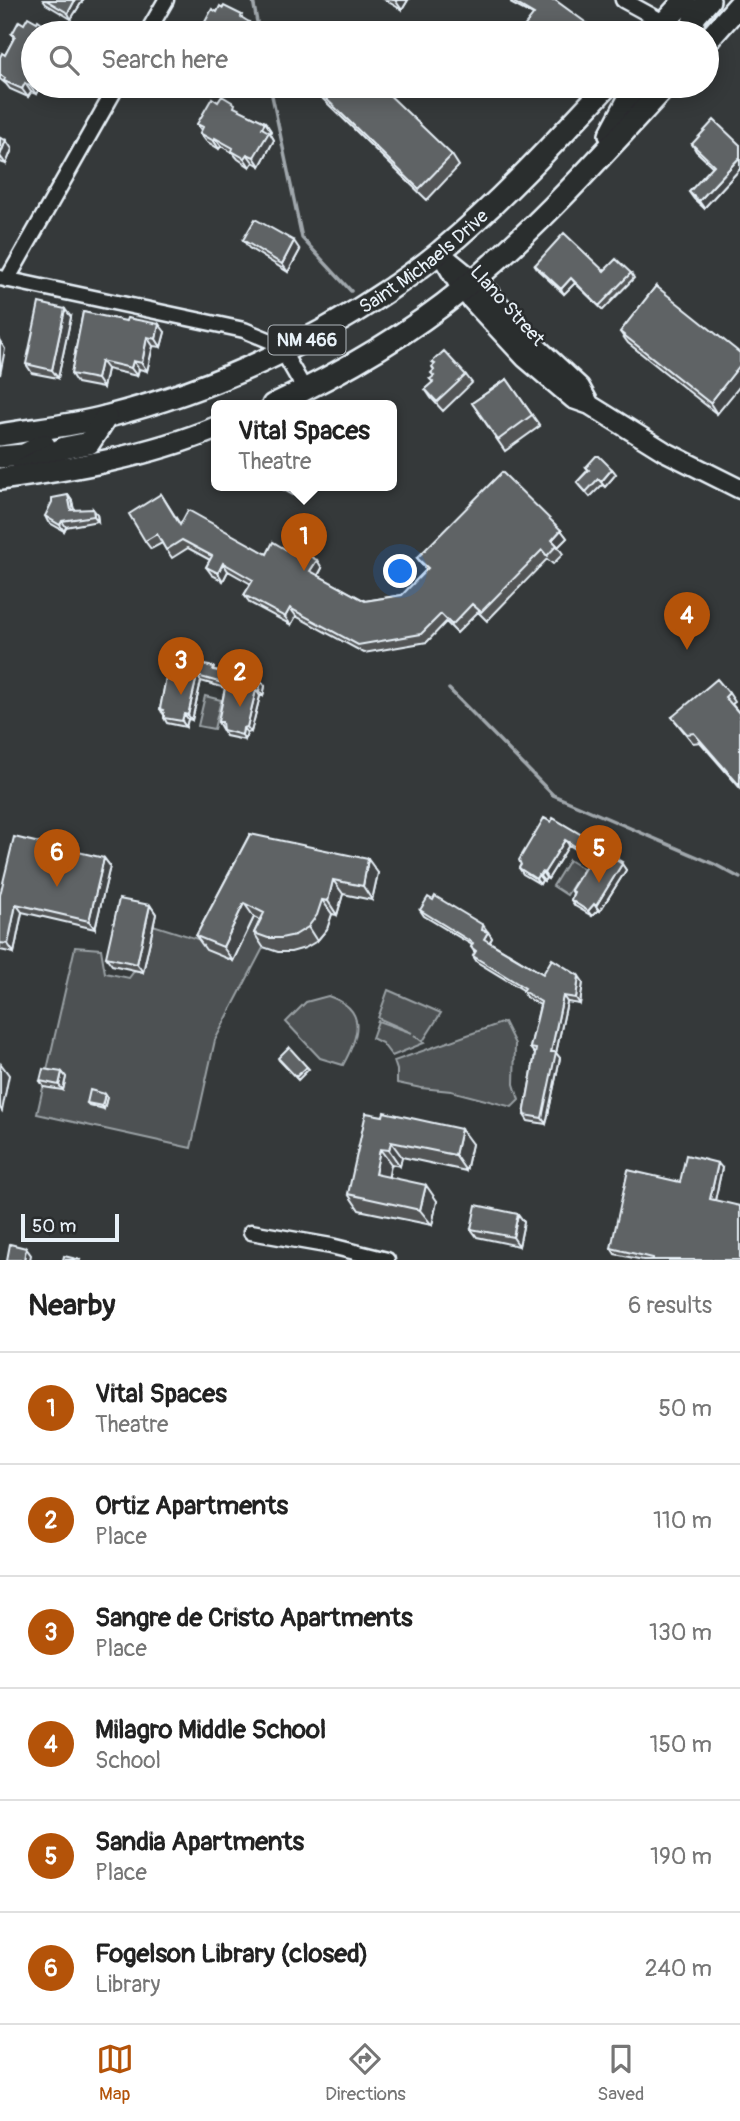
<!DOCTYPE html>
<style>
body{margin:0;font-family:Pangolin,sans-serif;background:#f2f2f2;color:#222}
.scale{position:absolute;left:21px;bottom:18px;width:98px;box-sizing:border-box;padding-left:7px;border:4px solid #e8f1f8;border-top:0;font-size:19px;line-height:24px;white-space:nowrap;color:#e8f1f8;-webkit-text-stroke:5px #2a2d2e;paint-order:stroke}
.you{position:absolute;left:401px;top:572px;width:24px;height:24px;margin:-18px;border:5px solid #fff;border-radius:50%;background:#1a73e8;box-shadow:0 0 0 10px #1a73e833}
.badge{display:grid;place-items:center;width:46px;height:46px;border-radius:50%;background:#b45309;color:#fff;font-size:23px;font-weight:700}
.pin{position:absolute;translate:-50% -58px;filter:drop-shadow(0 2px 4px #0008)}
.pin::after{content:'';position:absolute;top:37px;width:24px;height:21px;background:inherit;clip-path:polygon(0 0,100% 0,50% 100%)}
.popup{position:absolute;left:211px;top:400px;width:186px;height:91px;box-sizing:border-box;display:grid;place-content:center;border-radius:10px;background:#fff;filter:drop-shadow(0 2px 5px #0005);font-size:23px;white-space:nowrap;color:#767676}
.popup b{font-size:26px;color:#222}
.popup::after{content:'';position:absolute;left:50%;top:100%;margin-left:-14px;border:14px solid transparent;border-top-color:#fff}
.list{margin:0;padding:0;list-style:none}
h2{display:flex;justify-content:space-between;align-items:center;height:91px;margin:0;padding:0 28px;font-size:30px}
h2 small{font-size:23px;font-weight:400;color:#767676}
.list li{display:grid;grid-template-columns:46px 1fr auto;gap:21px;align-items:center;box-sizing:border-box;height:112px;padding:0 28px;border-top:2px solid #e0e0e0}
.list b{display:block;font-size:26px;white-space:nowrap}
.list p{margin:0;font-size:23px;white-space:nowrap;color:#767676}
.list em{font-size:23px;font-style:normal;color:#767676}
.icon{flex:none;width:38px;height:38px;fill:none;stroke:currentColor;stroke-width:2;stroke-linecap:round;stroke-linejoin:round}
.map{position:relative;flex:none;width:740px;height:1260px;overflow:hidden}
.search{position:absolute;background:#fff;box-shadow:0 4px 18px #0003;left:21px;right:21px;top:21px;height:77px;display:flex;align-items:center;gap:18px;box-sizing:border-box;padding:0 24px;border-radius:38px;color:#767676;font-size:26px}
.sheet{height:763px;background:#fff}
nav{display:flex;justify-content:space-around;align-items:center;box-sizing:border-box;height:98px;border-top:2px solid #e0e0e0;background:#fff;font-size:19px;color:#767676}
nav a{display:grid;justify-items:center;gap:4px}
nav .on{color:#b45309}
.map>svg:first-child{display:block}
</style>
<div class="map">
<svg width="740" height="1260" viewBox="0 0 740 1260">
<rect width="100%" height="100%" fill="#35393a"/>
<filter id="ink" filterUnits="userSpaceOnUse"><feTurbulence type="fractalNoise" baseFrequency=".0143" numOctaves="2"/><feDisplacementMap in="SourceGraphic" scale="14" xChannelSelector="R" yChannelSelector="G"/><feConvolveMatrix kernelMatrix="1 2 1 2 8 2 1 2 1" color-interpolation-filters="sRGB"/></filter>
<g filter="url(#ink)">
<!-- green -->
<path fill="#4d5152" stroke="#9aa1a5" stroke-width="2" d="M 205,696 L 221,700 L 214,729 L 198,726 Z
M 569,860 L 583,869 L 567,895 L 553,886 Z
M 263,899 L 274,927 L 215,1040 L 191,1148 L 37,1114 L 75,947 L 101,949 L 105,973 L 129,978 L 135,970 L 143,972 L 153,925 L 210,943 Z
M 388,990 L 441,1013 L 423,1041 L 414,1035 L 424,1043 L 392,1056 L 382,1043 L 372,1038 L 378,1021 L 412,1033 L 378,1018 Z
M 328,996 C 368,1009 359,1036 343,1065 L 320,1058 L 286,1022 L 306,1002 Z
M 504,1022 L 515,1044 L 514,1084 L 519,1100 L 512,1107 L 451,1091 L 421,1088 L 397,1083 L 397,1070 L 394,1061 Z"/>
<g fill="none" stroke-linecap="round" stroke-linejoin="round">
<!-- stream -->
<path stroke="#a0a7ac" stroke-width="3.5" d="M 253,0 L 259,33
M 270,86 L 302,238 L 351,291
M 449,689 L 553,795 L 714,864 L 740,878"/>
<defs>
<path id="minor" d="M 623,0 L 665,23
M 147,33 L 166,0
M 0,278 L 244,330 L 271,341 L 283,352 L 305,390
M 7,280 L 117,86
M 251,1232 L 331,1246 L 387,1260"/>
<path id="tertiary" d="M 440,253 L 489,293 L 539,349 L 580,387 L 590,405 L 573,399 L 525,358 L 462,290 Z
M 590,405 L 664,451 L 740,489"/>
<g id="primary">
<path d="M 655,33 L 685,0"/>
<path d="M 690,33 L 695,16 L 709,0"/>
<path d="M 707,41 L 740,4"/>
<path d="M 610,135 L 630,97 L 641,86"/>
<path d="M 273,405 C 339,374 406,336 463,289 C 538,228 601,156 666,86"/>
<path id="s1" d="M 0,435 C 35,429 71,426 105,417 C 207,391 303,348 390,289 C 407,277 425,265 441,251 C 501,201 554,143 607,86"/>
<path d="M 0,457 L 24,455 L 44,445"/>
<path d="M 23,469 L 64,448 L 89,443 L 106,417"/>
<path d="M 0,479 C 73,469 148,456 216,428"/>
</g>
</defs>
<!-- minor casing -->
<use href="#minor" stroke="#e8f1f8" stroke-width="19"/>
<!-- tertiary casing -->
<use href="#tertiary" stroke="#e8f1f8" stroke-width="23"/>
<!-- primary casing -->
<use href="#primary" stroke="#e8f1f8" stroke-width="26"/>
<!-- minor -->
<use href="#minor" stroke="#2a2d2e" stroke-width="14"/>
<!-- tertiary -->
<use href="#tertiary" stroke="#2a2d2e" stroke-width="18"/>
<!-- primary -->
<use href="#primary" stroke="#2a2d2e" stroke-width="21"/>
</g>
<!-- wall -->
<path fill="#525557" stroke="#e8f1f8" stroke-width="2" d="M 43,0 L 83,0 L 71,19 L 46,4 Z
M 385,0 L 408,0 L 402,10 Z
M 510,0 L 592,27 L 595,30 L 533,15 L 512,4 Z
M 33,33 L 36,94 L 31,92 L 28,97 L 10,89 L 6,84 L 0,79 L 0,57 L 5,55 L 15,37 L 12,34 Z
M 315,88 L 452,155 L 459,166 L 427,200 L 323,99 Z
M 218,102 L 239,110 L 265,122 L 271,131 L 270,133 L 274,140 L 260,166 L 253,162 L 250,167 L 238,159 L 233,153 L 221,146 L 219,149 L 206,141 L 200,133 L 201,130 L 197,124 Z
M 0,138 L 12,149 L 6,164 L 0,162 Z
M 692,144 L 740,145 L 740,169 L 704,208 L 694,199 L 689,192 L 713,167 L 696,151 Z
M 243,240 L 300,250 L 288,272 L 249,248 Z
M 535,265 L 631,273 L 634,278 L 603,310 L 575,283 L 564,294 L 538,270 Z
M 656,286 L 717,414 L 628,343 L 620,332 Z
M 83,312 L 165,332 L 161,347 L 153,346 L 147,371 L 139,369 L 137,376 L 107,369 L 103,388 L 77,383 L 71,374 Z
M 71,317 L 58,378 L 32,373 L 26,364 Z
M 466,375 L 472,383 L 443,411 L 431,398 L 425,389 L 433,382 L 430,379 Z
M 507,379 L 540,426 L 505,451 L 472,403 Z
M 586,467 L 612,469 L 616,474 L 605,487 L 602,485 L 590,497 L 577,482 L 588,470 Z
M 275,485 L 311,485 L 302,500 Z
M 161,494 L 180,524 L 267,554 L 322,568 L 318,576 L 365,601 L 402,595 L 426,570 L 417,558 L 561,530 L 567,538 L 558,547 L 563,554 L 553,564 L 547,559 L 487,621 L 478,612 L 457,633 L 446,622 L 427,642 L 364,653 L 296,616 L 291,625 L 250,603 L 244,595 L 251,584 L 228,571 L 223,581 L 212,575 L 206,567 L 210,560 L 188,548 L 172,558 L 162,543 L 151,549 L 145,541 Z
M 68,495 L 72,501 L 74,510 L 97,514 L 98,521 L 66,527 L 64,531 L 48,522 L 45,516 Z
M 175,662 L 234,674 L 253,675 L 256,680 L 261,681 L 265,686 L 263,696 L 260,696 L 251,732 L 247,733 L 245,740 L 226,736 L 218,722 L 225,688 L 201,681 L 192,720 L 188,719 L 186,727 L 167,723 L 164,718 L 164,715 L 160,709 L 167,674 L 165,672 Z
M 729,693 L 735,702 L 732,704 L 740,714 L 740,788 L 700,742 L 693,743 L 672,717 Z
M 544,818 L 588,842 L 622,862 L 621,863 L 626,870 L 600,911 L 598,910 L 592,916 L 575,906 L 571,900 L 573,893 L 571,890 L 591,859 L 569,845 L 548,879 L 546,878 L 544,881 L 542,880 L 540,884 L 523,874 L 519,868 Z
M 250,834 L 378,873 L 372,900 L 343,894 L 337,915 L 332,914 L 327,929 L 317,941 L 305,948 L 291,952 L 278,952 L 263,947 L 254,933 L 260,920 L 254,917 L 233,961 L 206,950 L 196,936 Z
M 104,858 L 110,866 L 95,929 L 22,912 L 14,953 L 0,950 L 0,895 Z
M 150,905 L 156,914 L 143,972 L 112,965 L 106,957 Z
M 420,910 L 483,925 L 492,938 L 490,942 L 543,974 L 583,982 L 580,1004 L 567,1002 L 556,1053 L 560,1058 L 546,1124 L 528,1121 L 524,1115 L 535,1054 L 530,1048 L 540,1005 L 526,997 L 523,991 L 523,990 L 477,962 L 473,956 L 475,953 L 471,947 L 472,945 L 424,916 Z
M 280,1061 L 307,1067 L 309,1069 L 298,1080 Z
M 62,1072 L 66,1077 L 63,1090 L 44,1087 L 40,1081 Z
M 105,1094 L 107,1097 L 104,1109 L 89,1105 L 87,1103 Z
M 383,1116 L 472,1144 L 466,1171 L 402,1157 L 400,1166 L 391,1164 L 389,1177 L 437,1201 L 432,1225 L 359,1210 L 348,1194 Z
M 722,1168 L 715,1200 L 740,1260 L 643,1260 L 615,1254 L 611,1248 L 680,1182 Z
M 518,1214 L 524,1222 L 519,1246 L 477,1237 L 471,1229 Z"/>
<!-- shaded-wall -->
<path fill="#424547" stroke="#e8f1f8" stroke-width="2" d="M 75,0 L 83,0 L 71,19 L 68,13 Z
M 395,0 L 408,0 L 402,10 Z
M 249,22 L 253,28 L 251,32 L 252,33 L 248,33 L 245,28 Z
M 592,27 L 595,30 L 593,33 L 588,33 Z
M 33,80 L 33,86 L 41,86 L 36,94 L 30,86 Z
M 25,83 L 31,92 L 28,97 L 22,89 Z
M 265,122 L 271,131 L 270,133 L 274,140 L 260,166 L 254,157 L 262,128 Z
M 215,138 L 221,146 L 219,149 L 214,141 Z
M 6,140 L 12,149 L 6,164 L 0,156 Z
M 247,154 L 253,162 L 250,167 L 244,158 Z
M 740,157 L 740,169 L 704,208 L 699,201 Z
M 294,241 L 300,250 L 288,272 L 282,264 Z
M 571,278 L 575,283 L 564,294 L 561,289 Z
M 65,309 L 71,317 L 58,378 L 52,370 Z
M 159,324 L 165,332 L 161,347 L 156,339 Z
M 147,337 L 153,346 L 147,371 L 142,363 Z
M 0,341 L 5,349 L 0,375 Z
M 101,361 L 107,369 L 103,388 L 97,379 Z
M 133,361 L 139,369 L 137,376 L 131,368 Z
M 740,365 L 740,386 L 717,414 L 710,403 Z
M 612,469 L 616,474 L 605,487 L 601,482 Z
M 301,485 L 311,485 L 302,500 L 297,492 Z
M 68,495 L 72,501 L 75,516 L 71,510 Z
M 93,509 L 97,514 L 98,521 L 94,516 Z
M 62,521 L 66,527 L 64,531 L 60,525 Z
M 561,530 L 567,538 L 558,547 L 552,540 Z
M 317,560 L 322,568 L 316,579 L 310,571 Z
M 223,563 L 228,571 L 223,581 L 218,573 Z
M 290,608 L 296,616 L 291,625 L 285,617 Z
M 197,676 L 201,681 L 192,720 L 188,715 Z
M 261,681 L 265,686 L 263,696 L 259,691 Z
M 256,690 L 260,696 L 251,732 L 247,727 Z
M 184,714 L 188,719 L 186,727 L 182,721 Z
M 243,728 L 247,733 L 245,740 L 242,735 Z
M 565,840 L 569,845 L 548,879 L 544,873 Z
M 104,858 L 110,866 L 95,929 L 89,921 Z
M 368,859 L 378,873 L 372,900 L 363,886 Z
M 622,864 L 626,870 L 600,911 L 596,906 Z
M 542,872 L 546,878 L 544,881 L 540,876 Z
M 538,875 L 542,880 L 540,884 L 536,879 Z
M 333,880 L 343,894 L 337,915 L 328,901 Z
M 322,900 L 332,914 L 327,929 L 317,941 L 308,927 Z
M 244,903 L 254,917 L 233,961 L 223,947 Z
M 16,904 L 22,912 L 14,953 L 8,944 Z
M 594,904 L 598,910 L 592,916 L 588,911 Z
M 150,905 L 156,914 L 143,972 L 137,964 Z
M 488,932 L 492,938 L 488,944 L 484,939 Z
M 579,976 L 583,982 L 580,1004 L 576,998 Z
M 563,996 L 567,1002 L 556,1053 L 560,1058 L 546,1124 L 542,1118 L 551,1052 Z
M 1,1064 L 9,1075 L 2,1111 L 0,1108 L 0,1070 Z
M 62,1072 L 66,1077 L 63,1090 L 59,1085 Z
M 105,1094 L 107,1097 L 104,1109 L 102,1106 Z
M 461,1129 L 472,1144 L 466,1171 L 455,1155 Z
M 391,1142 L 402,1157 L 400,1166 L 389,1150 Z
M 380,1149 L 391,1164 L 386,1190 L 375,1174 Z
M 718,1163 L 722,1168 L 714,1205 L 710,1199 Z
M 426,1185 L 437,1201 L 432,1225 L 420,1210 Z
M 518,1214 L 524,1222 L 519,1246 L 513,1237 Z
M 26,1248 L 31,1255 L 30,1260 L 24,1260 Z"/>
<!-- building -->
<path fill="#5f6365" stroke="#e8f1f8" stroke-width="2" d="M 46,0 L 75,0 L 68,13 Z
M 510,0 L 555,0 L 592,27 L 588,33 L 519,33 L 534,14 Z
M 220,6 L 223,8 L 224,6 L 242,15 L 241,17 L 249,22 L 245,28 L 249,30 L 248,33 L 199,33 L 212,9 L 217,12 Z
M 28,17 L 37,22 L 38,20 L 56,33 L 33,33 L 33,80 L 30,86 L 25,83 L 22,89 L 4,81 L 5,78 L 0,75 L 0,57 L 2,53 L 5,55 L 15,36 L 12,34 L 19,21 L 24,24 Z
M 317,86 L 380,86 L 452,155 L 419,189 L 315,88 Z
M 222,96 L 235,104 L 234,107 L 265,122 L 262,128 L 269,132 L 254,157 L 247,154 L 244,158 L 232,151 L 233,148 L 215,138 L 214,141 L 200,133 L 203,127 L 197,124 L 212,98 L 218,102 Z
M 714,120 L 740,145 L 740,157 L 699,201 L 689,192 L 714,165 L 692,144 Z
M 0,138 L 6,140 L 0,155 Z
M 255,219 L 294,241 L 282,264 L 243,240 Z
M 564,233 L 604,271 L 616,259 L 631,273 L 599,306 L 571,278 L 561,289 L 535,265 Z
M 656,286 L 740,353 L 740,365 L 710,403 L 620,332 Z
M 39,303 L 65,309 L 52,370 L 26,364 Z
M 83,312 L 126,321 L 127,318 L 159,324 L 156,339 L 147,337 L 142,363 L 133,361 L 131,368 L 101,361 L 97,379 L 71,374 Z
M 444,351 L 466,375 L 437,402 L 425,389 L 433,382 L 430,379 L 434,376 L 431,373 L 434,370 L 432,367 L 435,364 L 432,362 Z
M 507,379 L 532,415 L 498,440 L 472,403 Z
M 596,456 L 599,456 L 612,469 L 601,482 L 598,479 L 586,492 L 577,482 L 589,470 L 586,467 Z
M 502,472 L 561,530 L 552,540 L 557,545 L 547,556 L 542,550 L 481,612 L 472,604 L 452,625 L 441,614 L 421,634 L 358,645 L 290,608 L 285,617 L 244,595 L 253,580 L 223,563 L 218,573 L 206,567 L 212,556 L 182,540 L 166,550 L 157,534 L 145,541 L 129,514 L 161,494 L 180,525 L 188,510 L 267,554 L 273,542 L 290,552 L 293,547 L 317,560 L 310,571 L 365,601 L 402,595 L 428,568 L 417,558 Z
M 284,485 L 301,485 L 297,492 Z
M 68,495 L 71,510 L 93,509 L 94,516 L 62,521 L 60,525 L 45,516 L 52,502 L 52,498 Z
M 175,659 L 214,667 L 213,670 L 234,674 L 234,671 L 253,675 L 252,679 L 261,681 L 259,691 L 256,690 L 247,727 L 243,728 L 242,735 L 223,730 L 222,722 L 218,722 L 226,684 L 197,676 L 188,715 L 184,714 L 182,721 L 164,718 L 164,713 L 162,712 L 163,710 L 160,709 L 167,672 L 165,672 L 167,661 L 175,662 Z
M 717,679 L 729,693 L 725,697 L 740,714 L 740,786 L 694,733 L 687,734 L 672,717 Z
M 544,818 L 551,822 L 553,818 L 585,837 L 584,839 L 603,852 L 605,849 L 618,857 L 616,860 L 622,864 L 596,906 L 594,904 L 588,911 L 571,900 L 574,892 L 571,890 L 592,857 L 565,840 L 544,873 L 542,872 L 540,876 L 538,875 L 536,879 L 519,868 L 521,865 L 519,860 Z
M 250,834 L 368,859 L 363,886 L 333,880 L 328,901 L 322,900 L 317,915 L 308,927 L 295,935 L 281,938 L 268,938 L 254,933 L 264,913 L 244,903 L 223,947 L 196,936 Z
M 14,837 L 104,858 L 89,921 L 16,904 L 8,944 L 0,943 L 0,895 Z
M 435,896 L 483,925 L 482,930 L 488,932 L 484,939 L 543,974 L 552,959 L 579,976 L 576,998 L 563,996 L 551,1052 L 556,1052 L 542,1118 L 524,1115 L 536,1049 L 530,1048 L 541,1002 L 523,991 L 525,988 L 473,956 L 476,951 L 471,947 L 473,943 L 420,910 L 428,897 L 433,900 Z
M 119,899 L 150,905 L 137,964 L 106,957 Z
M 289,1047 L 307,1067 L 296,1077 L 278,1058 Z
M 43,1069 L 62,1072 L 59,1085 L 40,1081 Z
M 90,1090 L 105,1094 L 102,1106 L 87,1103 Z
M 384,1112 L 461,1129 L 455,1155 L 391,1142 L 389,1150 L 380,1149 L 375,1174 L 426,1185 L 420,1210 L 348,1194 L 366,1113 L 383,1116 Z
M 686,1155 L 718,1163 L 710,1199 L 740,1206 L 740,1260 L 653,1260 L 653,1258 L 611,1248 L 628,1170 L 680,1182 Z
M 476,1205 L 518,1214 L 513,1237 L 471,1229 Z
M 10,1244 L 26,1248 L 24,1260 L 7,1260 Z
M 64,1256 L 81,1260 L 63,1260 Z"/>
</g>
<g text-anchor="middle" stroke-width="5" stroke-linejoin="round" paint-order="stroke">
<!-- shield labels -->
<rect fill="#2a2d2e" stroke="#afb6bb" stroke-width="2" x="268.5" y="325.5" width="77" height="29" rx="5"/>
<g font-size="18" font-weight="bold" fill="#e8f1f8">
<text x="307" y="346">NM 466</text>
</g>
<!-- street labels -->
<g font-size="19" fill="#e8f1f8" stroke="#2a2d2e">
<text dy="7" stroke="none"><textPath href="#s1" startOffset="464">Saint Michaels Drive</textPath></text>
<text transform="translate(508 305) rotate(48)" y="7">Llano Street</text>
</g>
</g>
</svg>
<div class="scale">50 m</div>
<div class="you"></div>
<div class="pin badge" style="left:304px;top:571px">1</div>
<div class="popup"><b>Vital Spaces</b>Theatre</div>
<div class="pin badge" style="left:240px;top:707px">2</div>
<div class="pin badge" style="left:181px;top:695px">3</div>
<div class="pin badge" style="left:687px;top:650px">4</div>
<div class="pin badge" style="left:599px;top:883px">5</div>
<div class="pin badge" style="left:57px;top:887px">6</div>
<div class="search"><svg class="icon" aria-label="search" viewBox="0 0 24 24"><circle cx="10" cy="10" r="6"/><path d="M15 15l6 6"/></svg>Search here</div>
</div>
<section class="sheet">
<h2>Nearby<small>6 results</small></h2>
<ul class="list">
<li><span class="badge">1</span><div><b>Vital Spaces</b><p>Theatre</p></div><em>50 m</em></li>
<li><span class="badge">2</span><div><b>Ortiz Apartments</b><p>Place</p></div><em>110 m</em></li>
<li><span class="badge">3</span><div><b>Sangre de Cristo Apartments</b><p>Place</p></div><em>130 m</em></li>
<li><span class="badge">4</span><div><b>Milagro Middle School</b><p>School</p></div><em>150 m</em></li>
<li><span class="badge">5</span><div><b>Sandia Apartments</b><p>Place</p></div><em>190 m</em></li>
<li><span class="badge">6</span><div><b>Fogelson Library (closed)</b><p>Library</p></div><em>240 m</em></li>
</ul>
</section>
<nav>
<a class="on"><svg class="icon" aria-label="map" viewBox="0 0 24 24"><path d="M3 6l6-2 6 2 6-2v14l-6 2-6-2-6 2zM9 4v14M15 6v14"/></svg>Map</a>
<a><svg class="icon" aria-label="directions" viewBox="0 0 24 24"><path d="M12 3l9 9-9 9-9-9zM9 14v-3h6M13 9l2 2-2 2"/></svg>Directions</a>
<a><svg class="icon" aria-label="saved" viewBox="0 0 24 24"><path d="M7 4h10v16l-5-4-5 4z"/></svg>Saved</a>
</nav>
